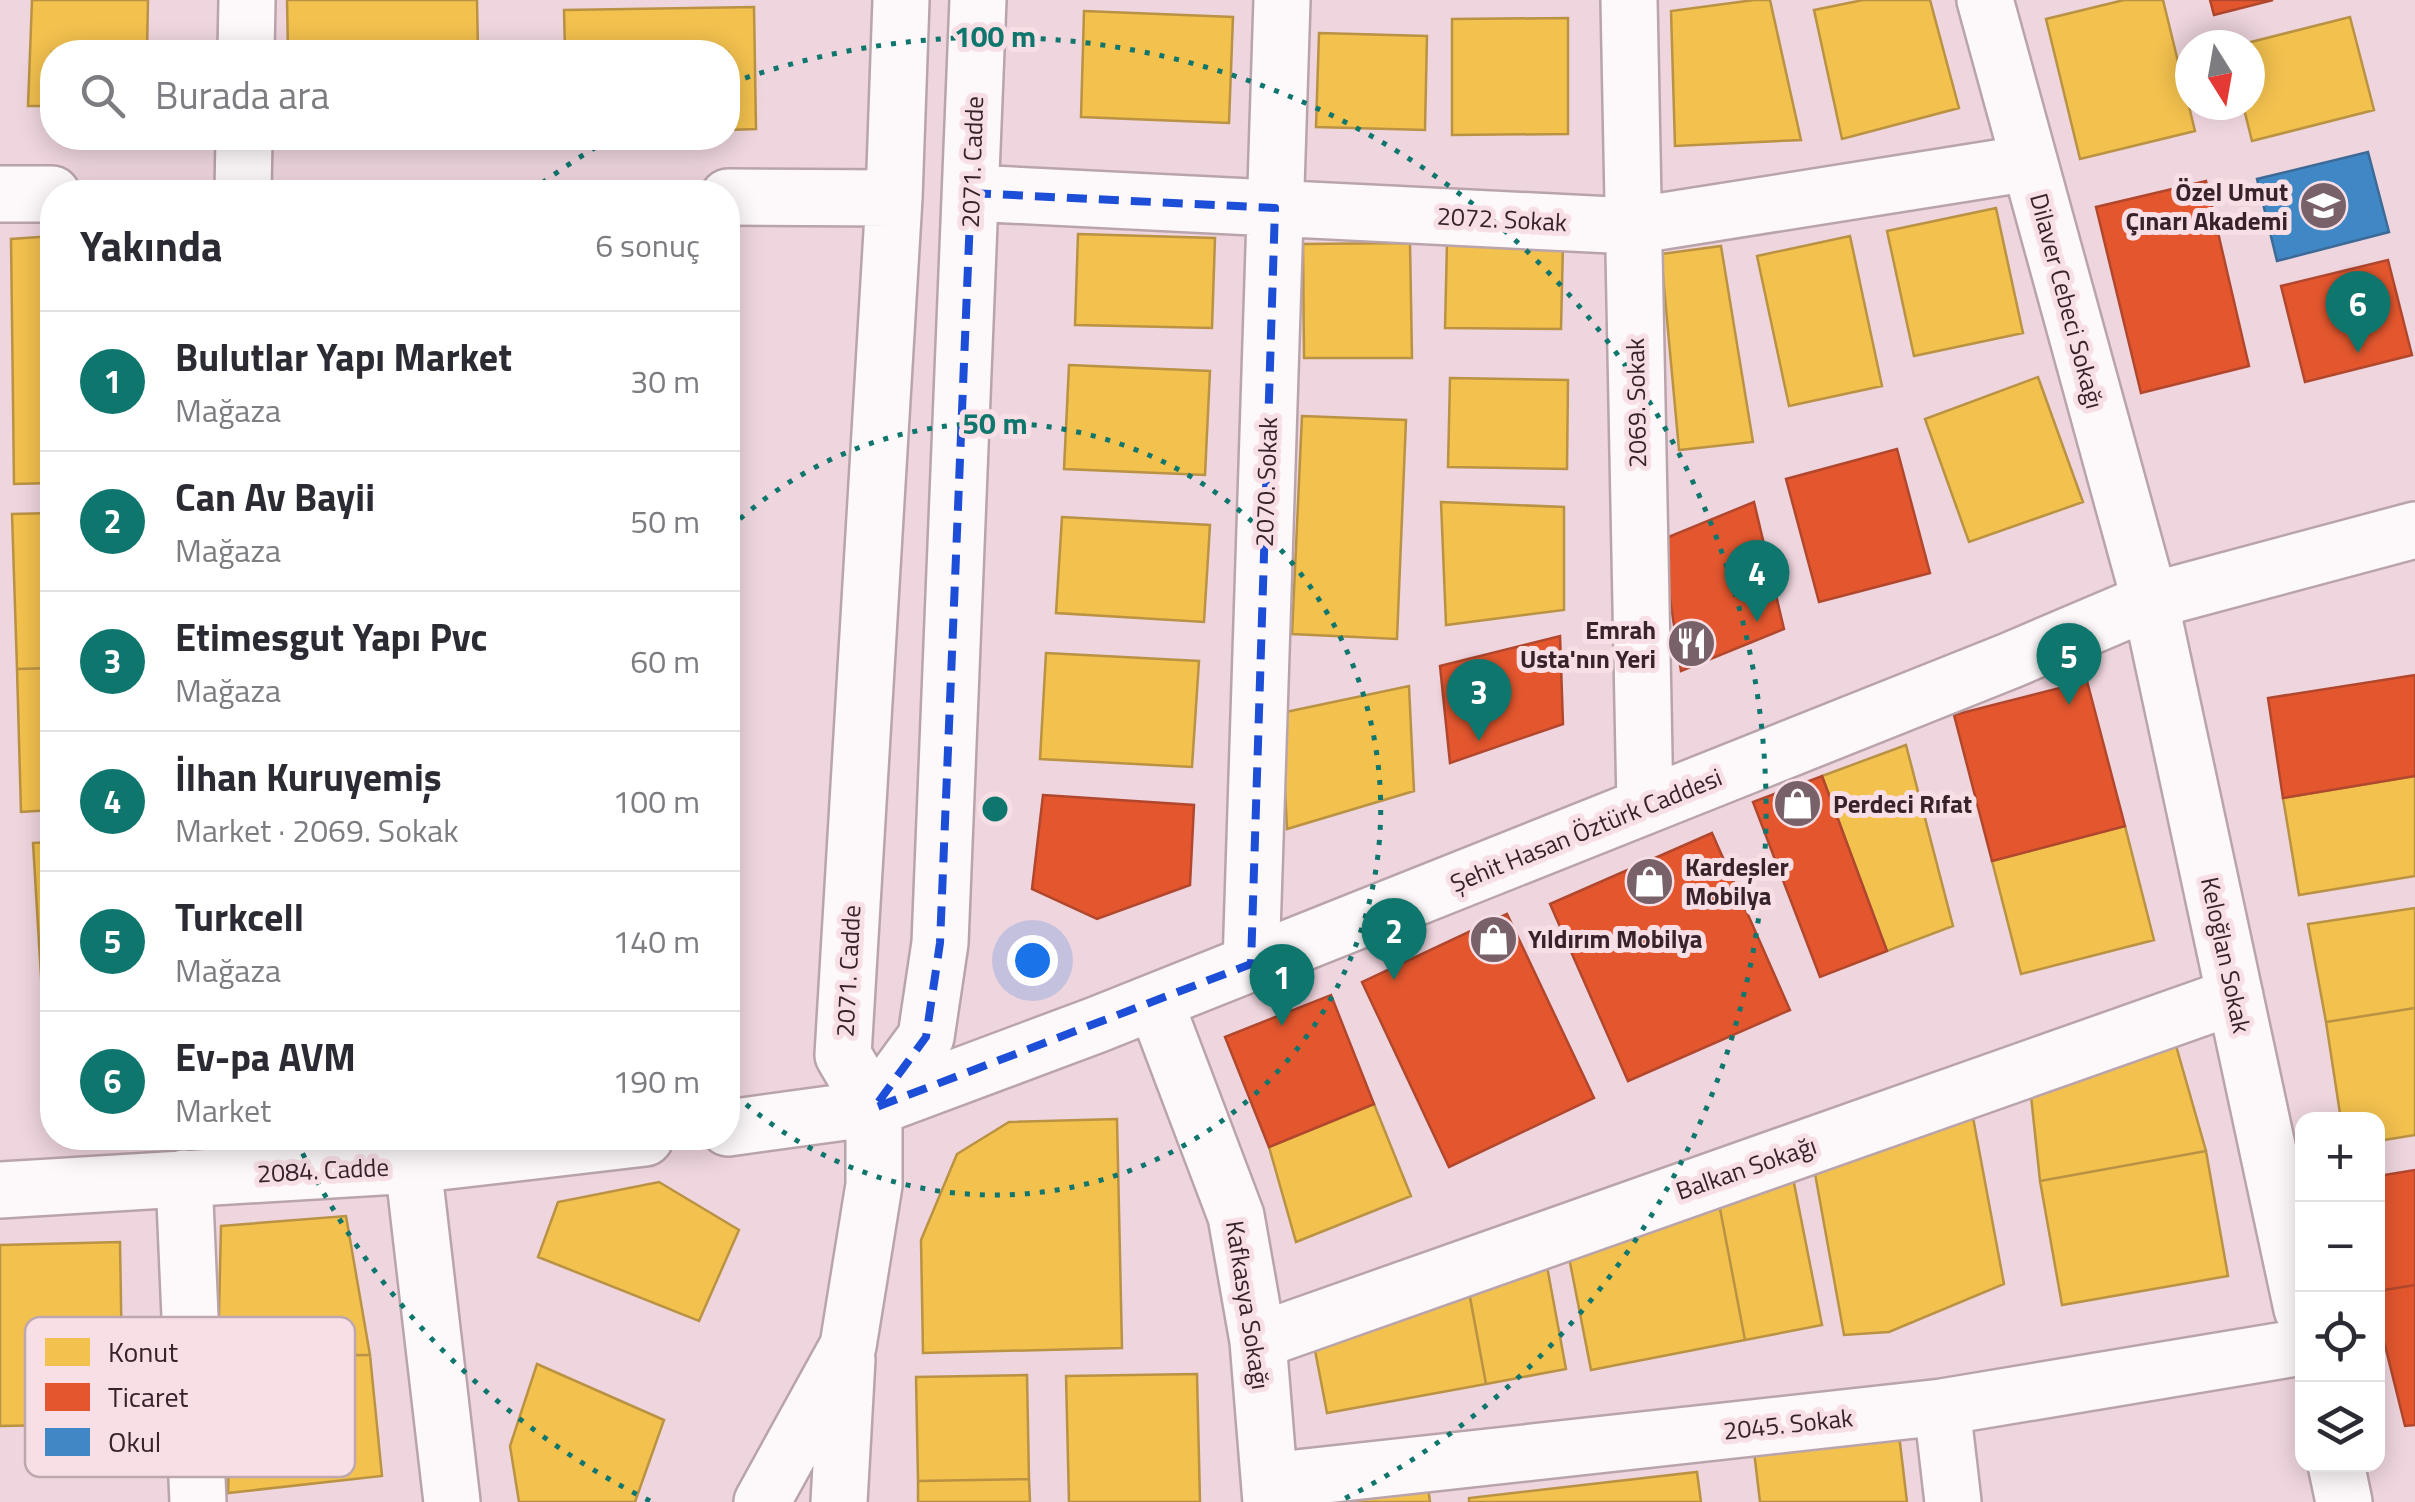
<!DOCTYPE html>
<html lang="tr">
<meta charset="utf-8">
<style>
body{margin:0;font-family:"Titillium Web",sans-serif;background:#f2f2f3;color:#2b2b33}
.controls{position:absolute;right:30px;bottom:30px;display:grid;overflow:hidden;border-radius:20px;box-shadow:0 5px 25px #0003}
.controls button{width:90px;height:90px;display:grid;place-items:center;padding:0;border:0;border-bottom:2px solid #e1e1e2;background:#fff;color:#2b2b33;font:50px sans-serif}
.compass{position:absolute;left:2175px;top:30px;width:90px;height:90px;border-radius:50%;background:#fff;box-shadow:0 5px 25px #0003;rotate:169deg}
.you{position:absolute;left:1032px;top:960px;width:35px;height:35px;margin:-25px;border:8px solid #fff;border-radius:50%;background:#1a73e8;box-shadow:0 0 0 15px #1a73e833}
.badge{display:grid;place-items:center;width:65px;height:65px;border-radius:50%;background:#0f766e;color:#fff;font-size:32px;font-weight:700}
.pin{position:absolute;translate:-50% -82px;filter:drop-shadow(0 2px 5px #0008)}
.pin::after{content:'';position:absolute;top:52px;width:35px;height:30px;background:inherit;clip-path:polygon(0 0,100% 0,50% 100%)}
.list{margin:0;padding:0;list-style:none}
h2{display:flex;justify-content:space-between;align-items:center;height:130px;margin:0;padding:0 40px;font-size:42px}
h2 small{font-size:32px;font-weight:400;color:#7c7c81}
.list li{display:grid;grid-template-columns:65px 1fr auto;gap:30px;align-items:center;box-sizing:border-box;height:140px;padding:0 40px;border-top:2px solid #e1e1e2}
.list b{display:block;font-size:38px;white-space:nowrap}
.list p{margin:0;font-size:32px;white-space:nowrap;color:#7c7c81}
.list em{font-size:32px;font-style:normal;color:#7c7c81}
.icon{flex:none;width:55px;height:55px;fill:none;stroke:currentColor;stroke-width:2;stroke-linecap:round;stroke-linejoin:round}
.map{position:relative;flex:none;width:2415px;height:1502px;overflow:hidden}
.search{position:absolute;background:#fff;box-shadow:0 5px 25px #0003;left:40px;top:40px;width:700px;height:110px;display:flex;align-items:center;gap:25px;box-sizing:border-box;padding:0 35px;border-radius:40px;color:#7c7c81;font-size:38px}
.panel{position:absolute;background:#fff;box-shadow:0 5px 25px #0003;left:40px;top:180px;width:700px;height:970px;border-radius:40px}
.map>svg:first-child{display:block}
</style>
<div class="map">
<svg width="2415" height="1502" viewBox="0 0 2415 1502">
<rect width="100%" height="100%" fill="#efd5de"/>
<!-- homes -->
<path fill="#f2c14e" stroke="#ba9244" stroke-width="2.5" d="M 32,0 L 148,0 L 147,52 L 52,52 L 52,106 L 28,106 Z
M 287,0 L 477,0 L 478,52 L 288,52 Z
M 1754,0 L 1770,0 L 1801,140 L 1675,146 L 1671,11 Z
M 1863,0 L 1930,0 L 1959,108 L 1842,139 L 1814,10 Z
M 2124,0 L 2163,0 L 2195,131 L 2080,159 L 2046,19 Z
M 754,7 L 756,129 L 728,130 L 728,52 L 565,52 L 564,10 Z
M 1084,11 L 1233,17 L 1229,123 L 1081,117 Z
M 2350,17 L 2374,110 L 2252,141 L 2243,105 L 2250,105 L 2250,45 L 2239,45 Z
M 1568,18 L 1568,134 L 1452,135 L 1452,19 Z
M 1319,33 L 1427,36 L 1425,130 L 1316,127 Z
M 1996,208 L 2023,333 L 1914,356 L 1887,231 Z
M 1078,234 L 1215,238 L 1212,328 L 1075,325 Z
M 52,236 L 52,483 L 14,484 L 11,239 Z
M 1850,236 L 1882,386 L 1789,406 L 1757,256 Z
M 1447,242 L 1563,244 L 1561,329 L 1445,328 Z
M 1410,243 L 1412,358 L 1304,358 L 1303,244 Z
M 1721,246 L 1753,442 L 1679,450 L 1661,254 Z
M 1069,365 L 1210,371 L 1205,475 L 1064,469 Z
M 2038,377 L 2083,502 L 1969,542 L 1925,419 Z
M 1450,378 L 1568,380 L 1567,469 L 1448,467 Z
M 1302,416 L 1406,420 L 1397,639 L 1292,634 Z
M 1441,502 L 1564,507 L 1564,610 L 1446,625 Z
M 52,513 L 52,668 L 17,669 L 12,514 Z
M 1062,517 L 1210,525 L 1204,622 L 1056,613 Z
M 1046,653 L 1199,661 L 1192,767 L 1040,759 Z
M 52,668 L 52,810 L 21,812 L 17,669 Z
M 1409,686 L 1414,791 L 1287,829 L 1281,713 Z
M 1906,745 L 1953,926 L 1887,951 L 1822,776 Z
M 2415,776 L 2415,876 L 2299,895 L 2283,798 Z
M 2125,826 L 2154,940 L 2021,974 L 1992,861 Z
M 52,842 L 52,1093 L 48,1093 L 33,843 Z
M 2415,908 L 2415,1008 L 2326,1022 L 2308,924 Z
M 2415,1008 L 2415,1135 L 2378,1141 L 2378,1120 L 2341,1120 L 2326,1022 Z
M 2173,1035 L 2206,1151 L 2040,1181 L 2029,1077 Z
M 1374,1104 L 1411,1196 L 1296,1242 L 1269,1147 Z
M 1972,1112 L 2004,1284 L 1889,1332 L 1844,1335 L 1812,1157 Z
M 1117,1119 L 1122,1348 L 923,1353 L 921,1240 L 957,1154 L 1009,1122 Z
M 2206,1151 L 2228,1276 L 2062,1305 L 2040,1181 Z
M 1793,1178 L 1822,1325 L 1745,1340 L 1717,1193 Z
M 659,1182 L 739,1230 L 699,1321 L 538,1257 L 558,1202 Z
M 1717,1193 L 1745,1340 L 1591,1370 L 1566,1242 Z
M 346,1216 L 370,1355 L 218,1357 L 221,1226 Z
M 120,1242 L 123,1424 L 0,1426 L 0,1245 Z
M 1546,1261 L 1566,1369 L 1486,1384 L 1466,1276 Z
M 1468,1286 L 1486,1384 L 1327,1413 L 1313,1340 Z
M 370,1355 L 382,1476 L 228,1493 L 232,1356 Z
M 537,1364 L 664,1420 L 635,1502 L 519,1502 L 510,1446 Z
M 1197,1374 L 1200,1502 L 1069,1502 L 1066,1376 Z
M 1027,1375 L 1029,1479 L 918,1481 L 916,1377 Z
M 1898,1426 L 1907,1502 L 1760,1502 L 1753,1443 Z
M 1697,1472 L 1701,1502 L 1469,1502 L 1469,1498 Z
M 1029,1479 L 1030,1502 L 918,1502 L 918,1481 Z
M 1428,1487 L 1430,1502 L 1323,1502 Z"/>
<!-- shops -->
<path fill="#e4572e" stroke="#b1472d" stroke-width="2.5" d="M 2210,0 L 2273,0 L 2214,15 Z
M 2206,181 L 2249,366 L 2141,393 L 2096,207 Z
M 2388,260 L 2412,355 L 2305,382 L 2281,286 Z
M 1897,449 L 1930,573 L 1819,602 L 1786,479 Z
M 1754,502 L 1784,629 L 1681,671 L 1661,540 Z
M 1560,636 L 1563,724 L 1450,763 L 1440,666 Z
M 2415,675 L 2415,776 L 2283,798 L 2268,698 Z
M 2087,681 L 2125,826 L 1992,861 L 1954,715 Z
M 1822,776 L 1887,951 L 1820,977 L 1753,802 Z
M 1043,795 L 1194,805 L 1190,885 L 1097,919 L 1032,889 Z
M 1712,833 L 1790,1010 L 1628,1081 L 1550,904 Z
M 1507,914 L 1594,1098 L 1449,1167 L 1362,982 Z
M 1331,995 L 1374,1104 L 1269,1147 L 1225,1037 Z
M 2415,1170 L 2415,1285 L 2378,1291 L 2378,1176 Z
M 2415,1285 L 2415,1425 L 2405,1426 L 2378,1317 L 2378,1291 Z"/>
<!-- schools -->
<path fill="#3f88c5" stroke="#3d6a97" stroke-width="2.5" d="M 2368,152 L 2389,232 L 2277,261 L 2257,179 Z"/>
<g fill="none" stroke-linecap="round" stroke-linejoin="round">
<defs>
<path id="minor" d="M 1629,0 L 1645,806
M 1985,0 L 2150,601 L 2302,1309
M 246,52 L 247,0
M 243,192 L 244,138
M 971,193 L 1632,226 L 2029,163
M 0,194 L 52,194
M 728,197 L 894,198
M 1251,964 L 1282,0
M 1155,1002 L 1236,1216 L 1258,1341 L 1271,1502
M 874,1108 L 926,1037 L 940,943 L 978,0
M 874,1108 L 843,1055 L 894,198 L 901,0
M 728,1128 L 874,1108 L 1096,1025 L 2009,661 L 2150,601 L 2415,530
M 413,1165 L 452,1502
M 184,1178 L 198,1502
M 0,1190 L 413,1165 L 645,1138
M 1258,1341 L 2235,996
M 1942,1407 L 1953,1502
M 2336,1464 L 2344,1502
M 1270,1481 L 1942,1407 L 2302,1347
M 762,1502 L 848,1346 L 874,1185 L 874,1108
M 839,1502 L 847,1359"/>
</defs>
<!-- minor casing -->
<use href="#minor" stroke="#baa4ab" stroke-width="60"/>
<!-- minor -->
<use href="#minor" stroke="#fdf9fa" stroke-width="55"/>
</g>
<!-- marked area -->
<path fill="none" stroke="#1d4ed8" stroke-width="8" stroke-dasharray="20 12" stroke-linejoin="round" d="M 971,193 L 1275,208 L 1251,964 L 874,1108 L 926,1037 L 940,943 Z"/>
<!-- distance rings -->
<g fill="none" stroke="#0f766e" stroke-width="5" stroke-dasharray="5 10">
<path d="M729 529A386 386 0 1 1 729 1089"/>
<path d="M650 1501A773 773 0 0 1 297 1142M530 192A773 773 0 0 1 608 140M731 83A773 773 0 0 1 1340 1501"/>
</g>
<!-- icons -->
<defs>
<symbol id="school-disc" viewBox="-11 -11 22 22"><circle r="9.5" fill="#79616a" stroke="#f8dfe6"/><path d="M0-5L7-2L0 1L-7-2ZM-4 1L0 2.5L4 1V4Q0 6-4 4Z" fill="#fff"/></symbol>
<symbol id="restaurant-disc" viewBox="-11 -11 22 22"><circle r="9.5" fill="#79616a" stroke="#f8dfe6"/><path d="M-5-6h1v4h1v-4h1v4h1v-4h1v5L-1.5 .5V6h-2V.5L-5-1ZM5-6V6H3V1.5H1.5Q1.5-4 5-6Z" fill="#fff"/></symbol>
<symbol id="shop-disc" viewBox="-11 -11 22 22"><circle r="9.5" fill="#79616a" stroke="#f8dfe6"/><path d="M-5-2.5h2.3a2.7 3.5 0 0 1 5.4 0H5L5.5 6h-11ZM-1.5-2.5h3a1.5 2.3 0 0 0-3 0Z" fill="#fff"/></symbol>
</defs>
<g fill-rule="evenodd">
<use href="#school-disc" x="2296" y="178" width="55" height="55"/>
<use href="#restaurant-disc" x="1664" y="616" width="55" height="55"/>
<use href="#shop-disc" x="1770" y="776" width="55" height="55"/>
<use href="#shop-disc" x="1622" y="854" width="55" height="55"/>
<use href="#shop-disc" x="1466" y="912" width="55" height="55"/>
</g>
<g text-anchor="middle" stroke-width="10" stroke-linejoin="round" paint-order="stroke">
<!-- street labels -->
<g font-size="25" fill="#39232b" stroke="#f8dfe6">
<text transform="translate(972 162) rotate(-88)" y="9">2071. Cadde</text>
<text transform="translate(1502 219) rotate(3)" y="9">2072. Sokak</text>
<text transform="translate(2067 301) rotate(75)" y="9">Dilaver Cebeci Sokağı</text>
<text transform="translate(1636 403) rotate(-91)" y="9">2069. Sokak</text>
<text transform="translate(1266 482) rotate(-88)" y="9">2070. Sokak</text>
<text transform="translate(1586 830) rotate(-22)" y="9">Şehit Hasan Öztürk Caddesi</text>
<text transform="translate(2226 955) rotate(78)" y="9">Keloğlan Sokak</text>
<text transform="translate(848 971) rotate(-87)" y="9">2071. Cadde</text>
<text transform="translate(1746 1168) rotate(-19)" y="9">Balkan Sokağı</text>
<text transform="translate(323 1170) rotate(-3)" y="9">2084. Cadde</text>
<text transform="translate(1248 1305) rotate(81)" y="9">Kafkasya Sokağı</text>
<text transform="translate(1788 1424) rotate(-6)" y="9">2045. Sokak</text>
</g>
<!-- poi labels -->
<g font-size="25" font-weight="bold" fill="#39232b" stroke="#f8dfe6" text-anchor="start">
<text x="2288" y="201" text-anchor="end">Özel Umut<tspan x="2288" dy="29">Çınarı Akademi</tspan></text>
<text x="1656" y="639" text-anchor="end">Emrah<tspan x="1656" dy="29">Usta'nın Yeri</tspan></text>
<text x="1833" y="813">Perdeci Rıfat</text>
<text x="1685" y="876">Kardeşler<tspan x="1685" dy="29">Mobilya</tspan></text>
<text x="1528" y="948">Yıldırım Mobilya</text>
</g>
</g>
<!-- legend -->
<rect x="25" y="1317" width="330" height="160" rx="15" fill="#f8dfe6" stroke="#bfa7ae" stroke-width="2.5"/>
<rect x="45" y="1338" width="45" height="28" fill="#f2c14e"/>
<rect x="45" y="1383" width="45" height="28" fill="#e4572e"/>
<rect x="45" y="1428" width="45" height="28" fill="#3f88c5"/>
<g font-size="28" fill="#39232b">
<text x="108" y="1362">Konut</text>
<text x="108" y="1407">Ticaret</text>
<text x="108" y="1452">Okul</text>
</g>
<circle cx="995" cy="809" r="15" fill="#0f766e" stroke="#f8dfe6" stroke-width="5"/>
<g font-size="30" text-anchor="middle" font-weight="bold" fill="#0f766e" stroke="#f8dfe6" stroke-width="10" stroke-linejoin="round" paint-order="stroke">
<text x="995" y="47">100 m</text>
<text x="995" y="434">50 m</text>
</g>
</svg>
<div class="controls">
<button>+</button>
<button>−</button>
<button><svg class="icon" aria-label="locate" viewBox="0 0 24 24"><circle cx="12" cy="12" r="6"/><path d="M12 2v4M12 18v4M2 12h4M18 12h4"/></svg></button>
<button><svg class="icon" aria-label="layers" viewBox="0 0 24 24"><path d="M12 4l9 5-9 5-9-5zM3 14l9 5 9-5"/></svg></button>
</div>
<svg class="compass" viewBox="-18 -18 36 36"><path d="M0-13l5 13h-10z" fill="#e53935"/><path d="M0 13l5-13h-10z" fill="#7c7c81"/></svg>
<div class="you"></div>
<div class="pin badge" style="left:1282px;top:1026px">1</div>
<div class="pin badge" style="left:1394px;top:980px">2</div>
<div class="pin badge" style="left:1479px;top:741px">3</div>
<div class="pin badge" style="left:1757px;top:622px">4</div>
<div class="pin badge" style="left:2069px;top:705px">5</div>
<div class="pin badge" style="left:2358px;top:353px">6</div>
<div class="search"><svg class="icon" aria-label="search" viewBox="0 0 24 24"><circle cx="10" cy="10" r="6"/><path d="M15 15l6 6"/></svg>Burada ara</div>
<section class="panel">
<h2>Yakında<small>6 sonuç</small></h2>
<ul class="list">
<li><span class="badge">1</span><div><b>Bulutlar Yapı Market</b><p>Mağaza</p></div><em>30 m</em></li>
<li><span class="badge">2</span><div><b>Can Av Bayii</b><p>Mağaza</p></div><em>50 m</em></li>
<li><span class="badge">3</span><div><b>Etimesgut Yapı Pvc</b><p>Mağaza</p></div><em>60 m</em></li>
<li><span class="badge">4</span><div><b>İlhan Kuruyemiş</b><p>Market · 2069. Sokak</p></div><em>100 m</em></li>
<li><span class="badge">5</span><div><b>Turkcell</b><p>Mağaza</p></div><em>140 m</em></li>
<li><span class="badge">6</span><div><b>Ev-pa AVM</b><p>Market</p></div><em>190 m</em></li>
</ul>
</section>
</div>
